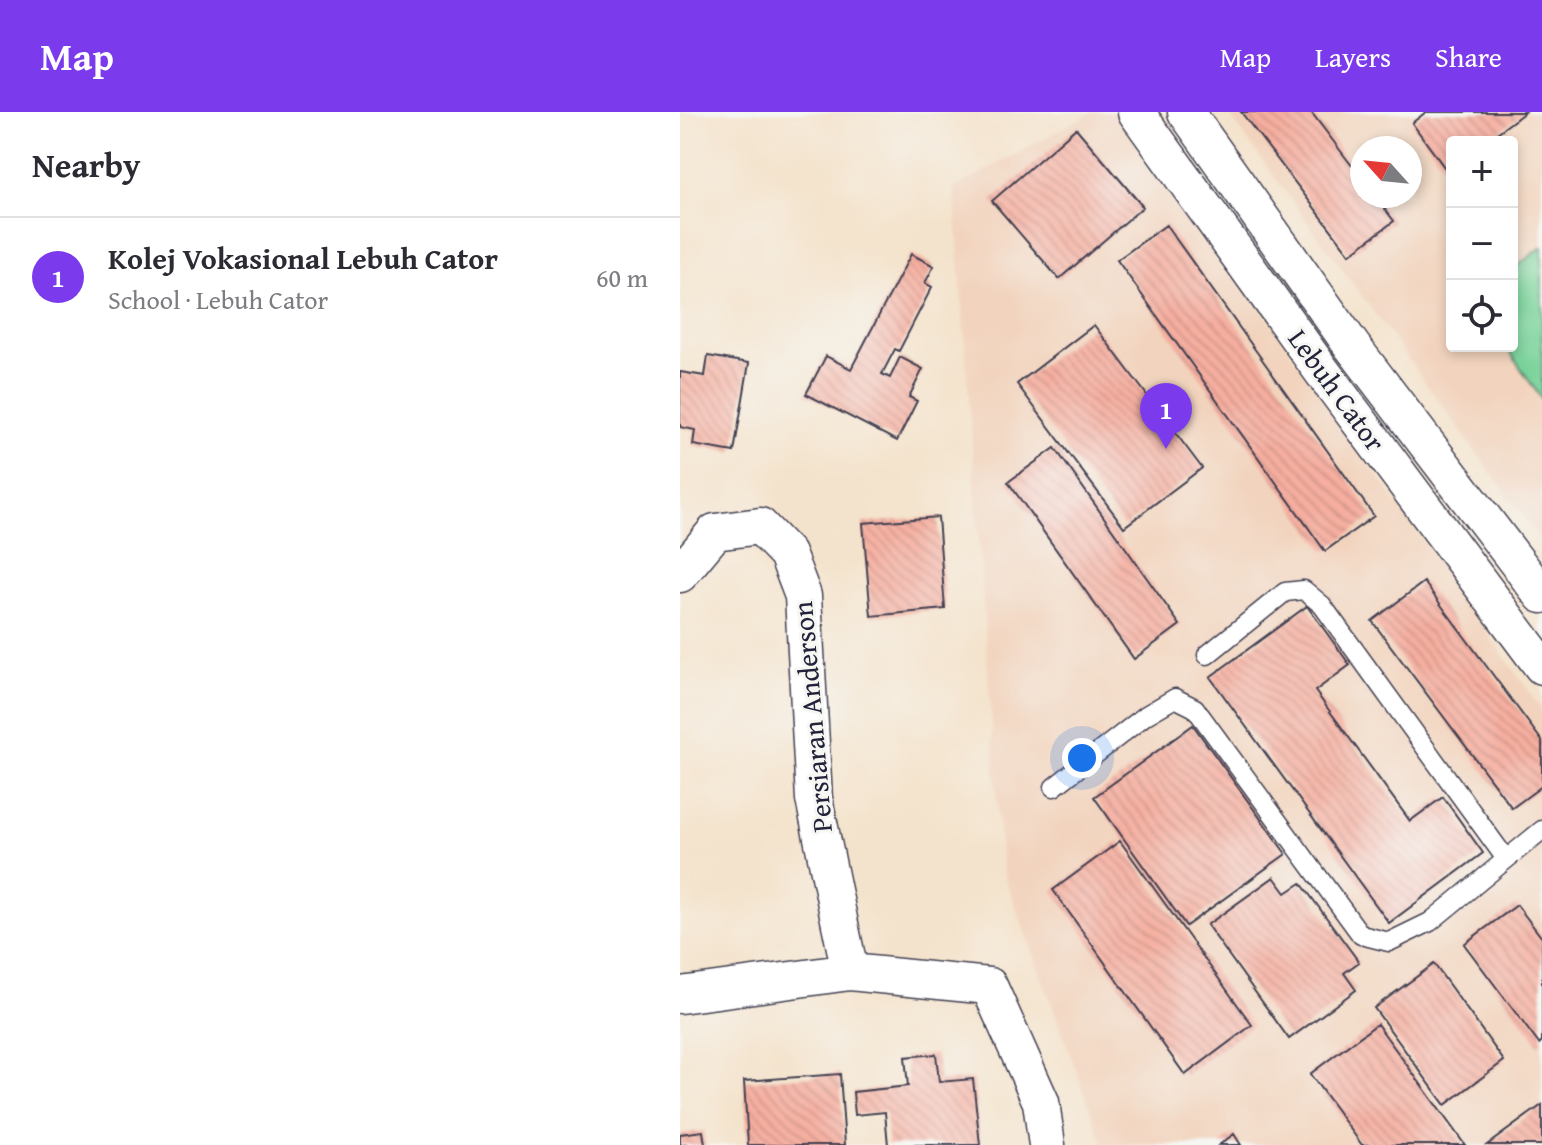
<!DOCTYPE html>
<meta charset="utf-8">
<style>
body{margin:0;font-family:"Gentium Book Plus",serif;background:#f7f7f7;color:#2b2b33}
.controls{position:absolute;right:24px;top:24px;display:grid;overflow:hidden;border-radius:8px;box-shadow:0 4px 12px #0003}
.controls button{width:72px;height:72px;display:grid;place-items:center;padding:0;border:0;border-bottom:2px solid #e1e1e2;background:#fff;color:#2b2b33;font:40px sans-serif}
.compass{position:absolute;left:670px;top:24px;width:72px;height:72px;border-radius:50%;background:#fff;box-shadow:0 4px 12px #0003;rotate:297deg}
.you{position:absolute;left:402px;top:646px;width:28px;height:28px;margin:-20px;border:6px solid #fff;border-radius:50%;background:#1a73e8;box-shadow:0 0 0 12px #1a73e833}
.badge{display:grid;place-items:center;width:52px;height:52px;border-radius:50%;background:#7c3aed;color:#fff;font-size:26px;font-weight:700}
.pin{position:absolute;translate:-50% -66px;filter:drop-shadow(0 2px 4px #0008)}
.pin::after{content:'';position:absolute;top:42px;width:28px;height:24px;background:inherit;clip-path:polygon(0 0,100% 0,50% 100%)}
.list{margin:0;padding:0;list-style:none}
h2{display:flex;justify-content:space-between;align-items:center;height:104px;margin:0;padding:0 32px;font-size:34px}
h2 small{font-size:26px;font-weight:400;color:#7c7c81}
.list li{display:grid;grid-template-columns:52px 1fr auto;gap:24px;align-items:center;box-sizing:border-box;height:120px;padding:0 32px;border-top:2px solid #e1e1e2}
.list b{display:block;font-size:30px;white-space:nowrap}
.list p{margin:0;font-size:26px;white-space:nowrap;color:#7c7c81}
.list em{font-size:26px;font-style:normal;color:#7c7c81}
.icon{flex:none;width:44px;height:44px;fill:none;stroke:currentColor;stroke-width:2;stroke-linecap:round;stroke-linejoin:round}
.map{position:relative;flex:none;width:862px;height:1033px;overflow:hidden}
header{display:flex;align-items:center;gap:48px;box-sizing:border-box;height:112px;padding:0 40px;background:#7c3aed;color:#fff}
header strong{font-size:38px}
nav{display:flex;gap:44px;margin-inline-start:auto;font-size:28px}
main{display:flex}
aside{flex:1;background:#fff}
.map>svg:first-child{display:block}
</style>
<header>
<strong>Map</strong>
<nav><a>Map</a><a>Layers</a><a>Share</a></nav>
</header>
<main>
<aside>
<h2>Nearby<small></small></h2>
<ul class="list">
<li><span class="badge">1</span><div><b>Kolej Vokasional Lebuh Cator</b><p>School · Lebuh Cator</p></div><em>60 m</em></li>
</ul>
</aside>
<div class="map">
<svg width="862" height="1033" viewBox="0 0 862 1033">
<defs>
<pattern id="building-back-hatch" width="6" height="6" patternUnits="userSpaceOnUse" patternTransform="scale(2)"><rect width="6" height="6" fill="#f5ae9f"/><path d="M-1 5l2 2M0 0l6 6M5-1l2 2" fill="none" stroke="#d2958a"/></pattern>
</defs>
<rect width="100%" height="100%" fill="#f6f6f2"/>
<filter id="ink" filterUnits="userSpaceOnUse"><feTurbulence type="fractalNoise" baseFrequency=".0125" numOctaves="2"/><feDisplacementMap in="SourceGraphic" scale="16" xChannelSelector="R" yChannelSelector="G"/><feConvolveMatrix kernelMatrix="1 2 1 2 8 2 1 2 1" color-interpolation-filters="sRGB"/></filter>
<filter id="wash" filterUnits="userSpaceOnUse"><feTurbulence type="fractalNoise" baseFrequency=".006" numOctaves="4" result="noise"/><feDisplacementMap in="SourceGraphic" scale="32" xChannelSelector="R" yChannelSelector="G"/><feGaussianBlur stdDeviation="1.8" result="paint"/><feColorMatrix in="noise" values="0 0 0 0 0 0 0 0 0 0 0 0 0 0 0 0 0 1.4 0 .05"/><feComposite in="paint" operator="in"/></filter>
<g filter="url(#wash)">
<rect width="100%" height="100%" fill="#f4e3cc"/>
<!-- built -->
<path fill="#f2d4be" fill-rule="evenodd" d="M 413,0 L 443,0 L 862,598 L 862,1033 L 424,1033 L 322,758 L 274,76 Z
M 547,0 L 862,0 L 862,430 ZM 772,30 L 832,30 L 832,234 L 772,234 ZM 682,36 L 730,36 L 730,84 L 682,84 Z"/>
<!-- pitch -->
<path fill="#78d299" stroke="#4d7a6a" stroke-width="2" d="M 862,135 L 862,288 L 826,234 L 832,234 L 832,158 Z"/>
<g id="blocks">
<!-- building -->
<path fill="url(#building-back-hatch)" d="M 561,0 L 631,0 L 682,67 L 682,84 L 695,84 L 714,109 L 670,142 Z
M 746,0 L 845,0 L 805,30 L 772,30 L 772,55 L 767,59 L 732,11 Z
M 396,16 L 463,95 L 379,167 L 312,89 Z
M 486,113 L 694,404 L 645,439 L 437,148 Z
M 231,142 L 254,154 L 245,171 L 252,175 L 219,239 L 215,237 L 202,262 L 210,266 L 220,245 L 243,257 L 229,285 L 237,289 L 217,329 L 126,282 L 146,244 L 171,257 Z
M 414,213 L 522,356 L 444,415 L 337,272 Z
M 28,244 L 69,251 L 54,340 L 13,333 L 15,318 L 0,315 L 0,260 L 25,264 Z
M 375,336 L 500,513 L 454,547 L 328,370 Z
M 258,405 L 265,497 L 191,504 L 183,411 Z
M 744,470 L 862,629 L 862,674 L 832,696 L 692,509 Z
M 627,494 L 670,553 L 635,579 L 730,709 L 763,685 L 803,741 L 709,811 L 530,565 Z
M 513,613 L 606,742 L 506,814 L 414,685 Z
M 440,729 L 572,913 L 505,963 L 373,778 Z
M 594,765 L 606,781 L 621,771 L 679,850 L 664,861 L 676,878 L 609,927 L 527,813 Z
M 837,793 L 862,826 L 862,929 L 859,932 L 784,832 Z
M 754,852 L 824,949 L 765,993 L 694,896 Z
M 697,912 L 785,1033 L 682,1033 L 630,962 Z
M 256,942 L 259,970 L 293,967 L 300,1033 L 208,1033 L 205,1000 L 175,1003 L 173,980 L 228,974 L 225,945 Z
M 160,962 L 165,1033 L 68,1033 L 64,969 Z
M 862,993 L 862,1033 L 807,1033 Z
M 23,1019 L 25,1033 L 0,1033 L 0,1022 Z
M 554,1022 L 561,1033 L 539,1033 Z"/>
</g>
</g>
<g filter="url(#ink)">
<use href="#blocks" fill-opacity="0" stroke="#423f51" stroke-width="2"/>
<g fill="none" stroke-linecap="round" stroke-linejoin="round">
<defs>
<path id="service" d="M 527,543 L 605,480 L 624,478 L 642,493 L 826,747
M 374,675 L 466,603 L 495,586 L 515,596 L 681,823 L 709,830 L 750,810 L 862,718"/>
<path id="minor" d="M 456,0 L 641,258 L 862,554
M 506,0 L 672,234 L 862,483
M 0,462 L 35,420 L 80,414 L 107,442 L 123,484 L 134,687 L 170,860
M 0,883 L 170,860 L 309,874 L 361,990 L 367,1033"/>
</defs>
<!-- service casing -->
<use href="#service" stroke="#423f51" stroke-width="21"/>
<!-- minor casing -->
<use href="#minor" stroke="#423f51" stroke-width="39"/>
<!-- service -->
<use href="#service" stroke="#fff" stroke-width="18"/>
<!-- minor -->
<use href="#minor" stroke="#fff" stroke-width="36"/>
</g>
</g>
<g text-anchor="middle" stroke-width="6" stroke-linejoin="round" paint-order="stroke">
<!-- street labels -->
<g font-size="28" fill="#22223b" stroke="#f6f6f2">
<text transform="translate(657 278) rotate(54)" y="10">Lebuh Cator</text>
<text transform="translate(132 605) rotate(-95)" y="10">Persiaran Anderson</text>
</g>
</g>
</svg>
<div class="controls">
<button>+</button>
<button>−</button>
<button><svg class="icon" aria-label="locate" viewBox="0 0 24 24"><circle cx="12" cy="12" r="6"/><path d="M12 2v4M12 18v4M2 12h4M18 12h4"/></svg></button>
</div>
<svg class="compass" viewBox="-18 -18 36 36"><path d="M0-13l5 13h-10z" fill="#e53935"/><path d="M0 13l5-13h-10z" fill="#7c7c81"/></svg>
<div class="you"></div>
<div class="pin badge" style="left:486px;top:337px">1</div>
</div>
</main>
